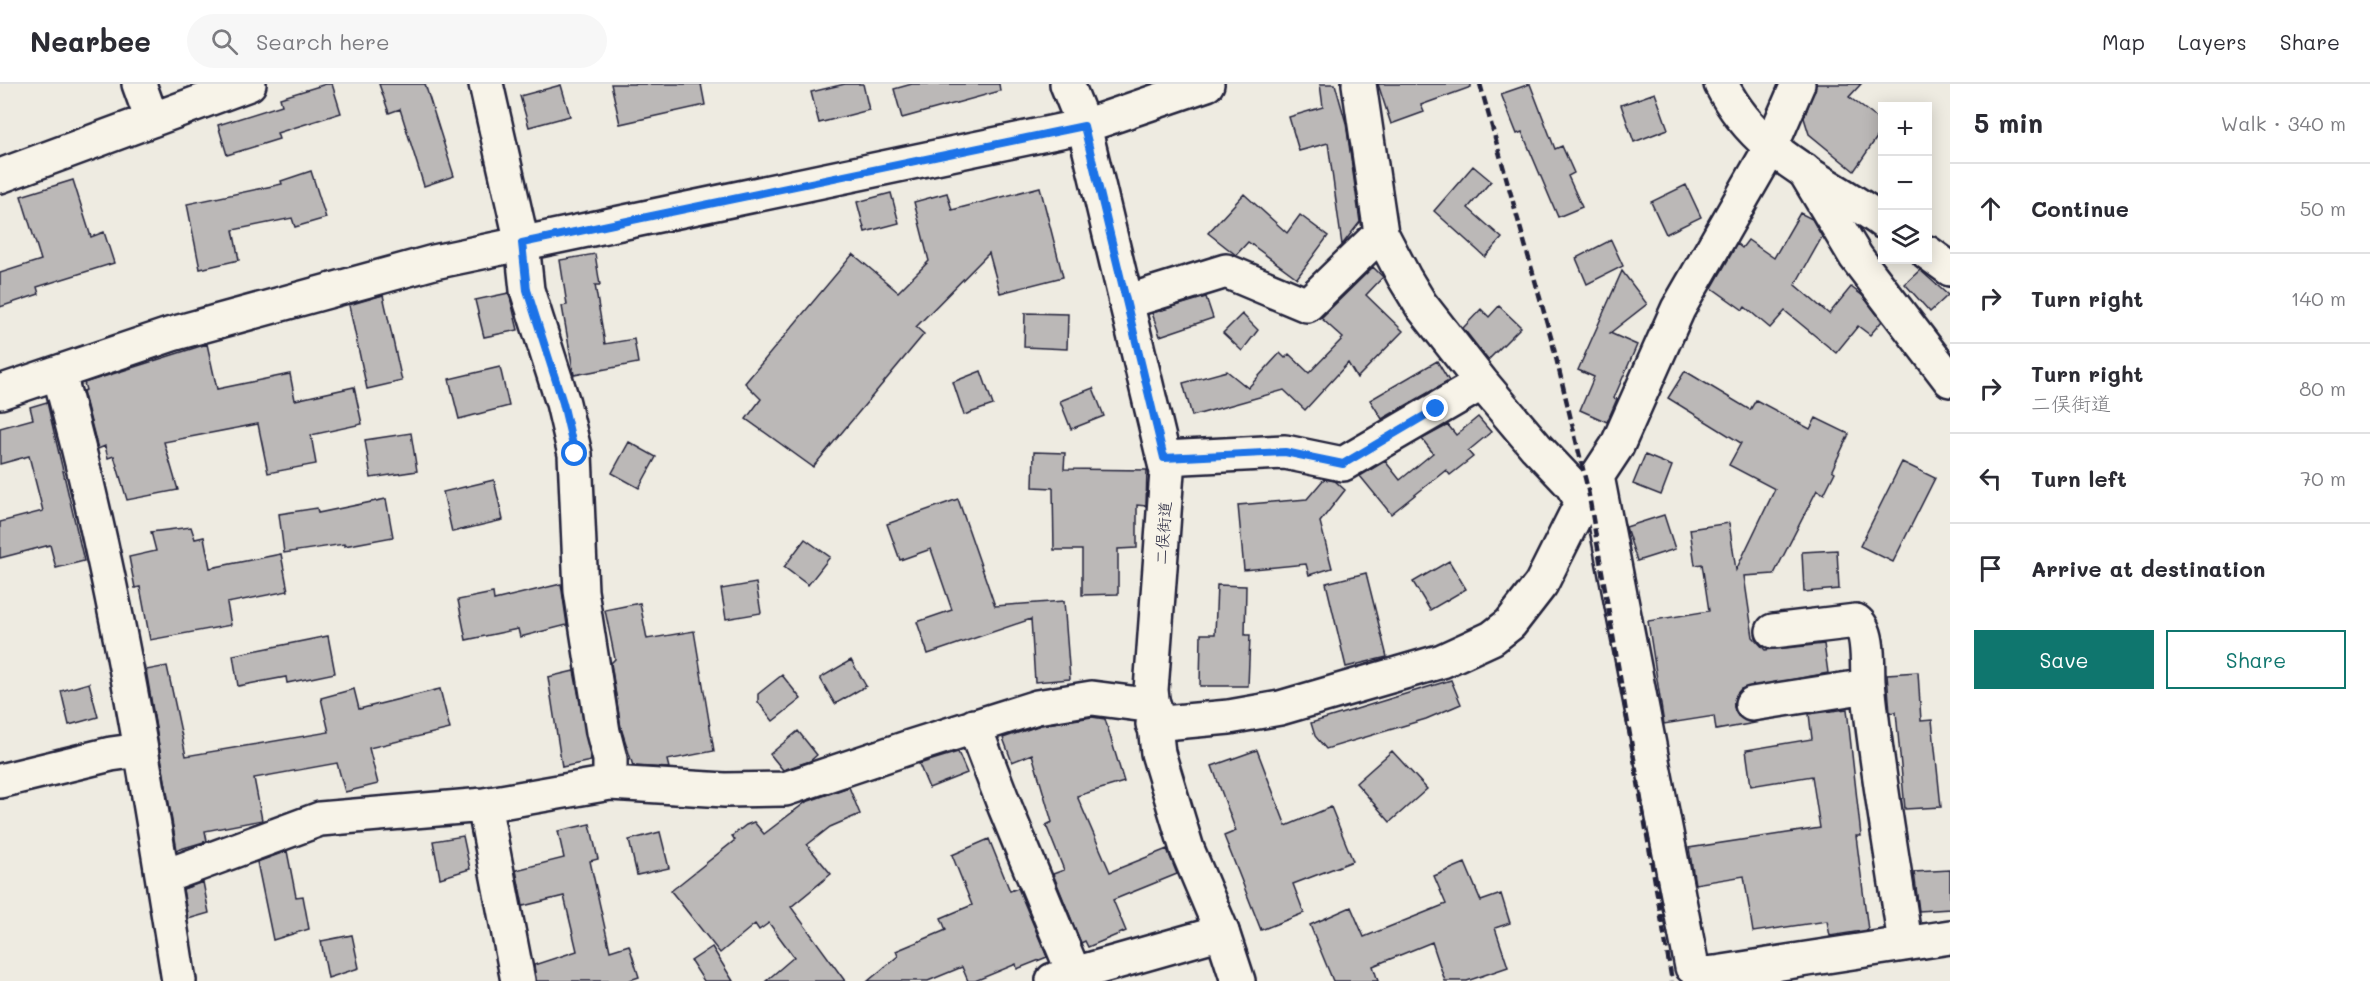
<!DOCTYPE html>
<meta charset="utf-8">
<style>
body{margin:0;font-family:Mali,"Klee One",sans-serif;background:#f7f7f7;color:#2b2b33}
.controls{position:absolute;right:18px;top:18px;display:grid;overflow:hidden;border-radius:0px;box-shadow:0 3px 15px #0003}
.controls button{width:54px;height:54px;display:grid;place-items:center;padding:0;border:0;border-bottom:2px solid #e1e1e2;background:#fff;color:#2b2b33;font:30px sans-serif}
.stop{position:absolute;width:18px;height:18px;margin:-14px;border:4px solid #1a73e8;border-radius:50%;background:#fff}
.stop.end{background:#1a73e8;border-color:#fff;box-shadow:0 2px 6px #0008}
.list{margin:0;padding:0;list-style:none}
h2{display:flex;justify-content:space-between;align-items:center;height:78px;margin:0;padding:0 24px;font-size:26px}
h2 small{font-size:20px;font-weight:400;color:#7c7c81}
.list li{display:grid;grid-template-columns:39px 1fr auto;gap:18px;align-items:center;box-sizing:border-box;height:90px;padding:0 24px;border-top:2px solid #e1e1e2}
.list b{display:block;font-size:22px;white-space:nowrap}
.list p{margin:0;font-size:20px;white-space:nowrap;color:#7c7c81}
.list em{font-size:20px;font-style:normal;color:#7c7c81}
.actions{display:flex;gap:12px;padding:18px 24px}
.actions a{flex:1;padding:14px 0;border:2px solid #0f766e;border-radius:0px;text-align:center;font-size:21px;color:#0f766e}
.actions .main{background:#0f766e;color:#fff}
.icon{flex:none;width:33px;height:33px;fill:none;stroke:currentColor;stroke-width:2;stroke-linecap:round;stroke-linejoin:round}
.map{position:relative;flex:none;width:1950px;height:897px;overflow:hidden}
header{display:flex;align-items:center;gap:36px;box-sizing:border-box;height:84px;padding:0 30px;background:#fff;border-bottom:2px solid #e1e1e2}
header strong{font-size:28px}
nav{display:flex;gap:33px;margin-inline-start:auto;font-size:21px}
.search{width:420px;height:54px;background:#f7f7f7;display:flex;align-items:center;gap:15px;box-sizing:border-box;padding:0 21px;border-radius:33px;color:#7c7c81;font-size:22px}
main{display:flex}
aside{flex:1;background:#fff}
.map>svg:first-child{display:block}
</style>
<header>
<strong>Nearbee</strong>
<div class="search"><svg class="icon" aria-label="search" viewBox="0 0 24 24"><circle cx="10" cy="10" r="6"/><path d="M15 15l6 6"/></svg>Search here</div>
<nav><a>Map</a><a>Layers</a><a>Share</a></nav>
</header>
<main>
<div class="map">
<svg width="1950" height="897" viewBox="0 0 1950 897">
<rect width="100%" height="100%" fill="#eeebe1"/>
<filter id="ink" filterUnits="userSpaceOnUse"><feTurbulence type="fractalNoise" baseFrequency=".0167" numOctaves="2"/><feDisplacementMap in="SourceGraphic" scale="12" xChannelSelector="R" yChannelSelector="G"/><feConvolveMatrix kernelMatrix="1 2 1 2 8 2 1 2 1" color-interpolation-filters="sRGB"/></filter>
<g filter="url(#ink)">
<!-- building -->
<path fill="#bbb8b7" stroke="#22223b" stroke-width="1.5" d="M 326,0 L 332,0 L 341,29 L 277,49 L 279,55 L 227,71 L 218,41 L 282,21 L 280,14 Z
M 379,0 L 425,0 L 454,92 L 424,102 L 400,25 L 389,29 Z
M 611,0 L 701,0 L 705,21 L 620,40 Z
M 845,0 L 863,0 L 869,26 L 819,39 L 811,8 Z
M 912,0 L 999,0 L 1000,7 L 902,34 L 894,5 Z
M 1320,0 L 1335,0 L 1346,39 L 1360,138 L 1342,161 L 1328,59 L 1299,67 L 1289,33 L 1323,23 Z
M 1378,0 L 1471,0 L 1471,3 L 1421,21 L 1424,28 L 1391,40 Z
M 1530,0 L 1555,65 L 1562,62 L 1574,89 L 1568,92 L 1582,123 L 1558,133 L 1522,48 L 1517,50 L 1501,10 Z
M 1816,0 L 1861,0 L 1849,13 L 1882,38 L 1882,46 L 1854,87 L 1809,50 L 1804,34 Z
M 561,1 L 570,32 L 529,43 L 520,12 Z
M 1655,9 L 1668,45 L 1634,58 L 1621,21 Z
M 1473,82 L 1491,97 L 1468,124 L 1502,154 L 1485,173 L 1434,127 Z
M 311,87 L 326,134 L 295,143 L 292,134 L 233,146 L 239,176 L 200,185 L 187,120 L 282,100 L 281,97 Z
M 73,96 L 91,153 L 104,148 L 114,179 L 37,203 L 39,210 L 0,223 L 0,189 L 41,176 L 21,112 Z
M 1686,101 L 1701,133 L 1666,150 L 1651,118 Z
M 1040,103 L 1063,193 L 1000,209 L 989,169 L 916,243 L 924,250 L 813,383 L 746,335 L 761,315 L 745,299 L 853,170 L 898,208 L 929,177 L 914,118 L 947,109 L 952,126 Z
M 891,109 L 899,139 L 865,148 L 857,118 Z
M 1244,110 L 1287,149 L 1300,131 L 1328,152 L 1297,194 L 1248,158 L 1236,171 L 1208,149 Z
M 1800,129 L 1812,135 L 1822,153 L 1795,201 L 1829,230 L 1851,203 L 1863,212 L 1882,237 L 1870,251 L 1858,242 L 1836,269 L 1785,227 L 1770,244 L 1745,223 L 1743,226 L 1712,204 L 1737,160 L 1742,164 L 1748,156 L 1774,174 Z
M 1611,156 L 1623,182 L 1587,200 L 1576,174 Z
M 595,170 L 600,201 L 595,201 L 605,260 L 634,255 L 638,279 L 574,291 L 562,222 L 567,221 L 560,176 Z
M 1373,183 L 1383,193 L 1366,211 L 1403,247 L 1357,294 L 1348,279 L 1305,326 L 1284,306 L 1192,332 L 1183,299 L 1227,287 L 1248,304 L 1280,269 L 1285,274 L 1289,270 L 1309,289 L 1343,254 L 1321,234 Z
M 1920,186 L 1948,211 L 1930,228 L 1905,200 Z
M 1622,187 L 1647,220 L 1610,249 L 1637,261 L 1614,314 L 1617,315 L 1607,338 L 1580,326 L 1594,293 L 1578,286 Z
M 509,209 L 518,246 L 484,253 L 475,216 Z
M 383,211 L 402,297 L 367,305 L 349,221 Z
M 1206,213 L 1213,234 L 1160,252 L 1152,229 Z
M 1499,222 L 1521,243 L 1488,276 L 1463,244 L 1481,225 L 1489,233 Z
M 1025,229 L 1068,230 L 1067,265 L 1024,263 Z
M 1242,230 L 1258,246 L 1242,267 L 1223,249 Z
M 207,260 L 217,305 L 290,290 L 295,316 L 354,303 L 362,340 L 311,351 L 316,380 L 268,389 L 258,340 L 164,358 L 178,406 L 127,416 L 114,372 L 108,374 L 105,362 L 98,365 L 83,307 L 86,306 L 84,299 Z
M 1437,277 L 1449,297 L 1382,335 L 1370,316 Z
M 500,283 L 509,322 L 459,335 L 449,295 Z
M 981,287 L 993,321 L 964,331 L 953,298 Z
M 1685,287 L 1750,326 L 1756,316 L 1810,345 L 1816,334 L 1849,350 L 1832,386 L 1835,388 L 1824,410 L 1817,406 L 1774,490 L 1744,492 L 1753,553 L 1765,566 L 1824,560 L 1828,589 L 1741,605 L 1735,613 L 1734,623 L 1738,632 L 1755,639 L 1716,646 L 1714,632 L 1664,640 L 1648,537 L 1709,527 L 1702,480 L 1695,481 L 1690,445 L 1729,439 L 1736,486 L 1775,405 L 1729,381 L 1741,359 L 1668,314 Z
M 1093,304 L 1104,332 L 1071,345 L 1060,317 Z
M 47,318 L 84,477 L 56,484 L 50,461 L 0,474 L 0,438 L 43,427 L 29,372 L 0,380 L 0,344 L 33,335 L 30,323 Z
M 1478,333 L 1491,348 L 1468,367 L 1473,373 L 1450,391 L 1446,386 L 1391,430 L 1360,392 L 1385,377 L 1400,396 L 1433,369 L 1422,355 L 1448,341 L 1456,351 Z
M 411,349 L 417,387 L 371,394 L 365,356 Z
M 629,358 L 656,373 L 639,404 L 612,389 Z
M 1034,368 L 1065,369 L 1064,385 L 1147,386 L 1146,422 L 1137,421 L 1137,464 L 1118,465 L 1118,510 L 1082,511 L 1082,466 L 1054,466 L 1053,404 L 1033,403 Z
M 1645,371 L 1672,382 L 1661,411 L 1633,400 Z
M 1902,378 L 1935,394 L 1893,478 L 1860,462 Z
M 1324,395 L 1335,397 L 1345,406 L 1320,438 L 1332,484 L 1309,491 L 1306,480 L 1244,486 L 1238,421 L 1307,415 Z
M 494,396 L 503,436 L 452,448 L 443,408 Z
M 386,415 L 393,453 L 344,462 L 344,460 L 284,469 L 279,430 L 317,424 L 318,429 Z
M 958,415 L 995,522 L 1064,517 L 1070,595 L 1035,598 L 1031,535 L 928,570 L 917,538 L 952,526 L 931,465 L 900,476 L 887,440 Z
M 1664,431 L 1675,465 L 1637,477 L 1626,443 Z
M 191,443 L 195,455 L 204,453 L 210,484 L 281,470 L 288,507 L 227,519 L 231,541 L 150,556 L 140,503 L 135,504 L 129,473 L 156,467 L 151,448 Z
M 805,455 L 830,473 L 808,501 L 784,483 Z
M 1837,466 L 1839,505 L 1804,508 L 1802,468 Z
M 1449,477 L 1466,505 L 1430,526 L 1413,498 Z
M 1366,489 L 1387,573 L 1346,583 L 1326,499 Z
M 756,499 L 761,529 L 726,535 L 721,505 Z
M 561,500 L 567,541 L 520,553 L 518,545 L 466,556 L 458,516 L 493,509 L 494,516 Z
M 1217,501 L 1246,502 L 1245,551 L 1250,551 L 1248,602 L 1200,602 L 1201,550 L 1215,550 Z
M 640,519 L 647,555 L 694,547 L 714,667 L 667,676 L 669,684 L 633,682 L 621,644 L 611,579 L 615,575 L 605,526 Z
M 328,552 L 335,589 L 287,599 L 286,593 L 238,602 L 233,571 Z
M 851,576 L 866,602 L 835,620 L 820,594 Z
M 167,582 L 186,672 L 329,648 L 321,614 L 354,605 L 359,625 L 440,605 L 450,645 L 369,664 L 378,700 L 345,708 L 337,679 L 254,694 L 262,736 L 205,747 L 207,757 L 177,766 L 146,586 Z
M 574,587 L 591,677 L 562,683 L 548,593 Z
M 1918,588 L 1921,637 L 1932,636 L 1941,723 L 1905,725 L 1896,628 L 1890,629 L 1887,590 Z
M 782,591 L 801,615 L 773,637 L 758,618 L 758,610 Z
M 1451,596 L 1461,620 L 1426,635 L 1326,665 L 1315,652 L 1311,639 Z
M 89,599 L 98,633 L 69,641 L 61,607 Z
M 1847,625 L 1861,752 L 1856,752 L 1868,846 L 1830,852 L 1827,837 L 1753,848 L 1744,792 L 1695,800 L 1689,764 L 1820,744 L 1812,692 L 1751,702 L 1746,666 L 1812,655 L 1809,630 Z
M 1092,633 L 1105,635 L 1124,698 L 1077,712 L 1110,788 L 1167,765 L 1177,790 L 1113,816 L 1126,847 L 1088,863 L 1085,857 L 1081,859 L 1053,790 L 1064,786 L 1046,741 L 1052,738 L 1032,670 L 1012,678 L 1003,654 L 1041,641 Z
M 798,647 L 817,671 L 810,677 L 783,686 L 770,670 Z
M 1257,666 L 1286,742 L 1331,723 L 1353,777 L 1293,800 L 1304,829 L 1261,846 L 1224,752 L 1236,747 L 1212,682 Z
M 1392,667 L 1427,705 L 1390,738 L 1356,699 Z
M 958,668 L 967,689 L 929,704 L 919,680 Z
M 849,703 L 860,730 L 830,743 L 807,761 L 831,790 L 791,823 L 845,897 L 766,897 L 794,873 L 769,839 L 759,846 L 755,840 L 720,869 L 671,807 L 735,756 L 732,752 L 746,741 L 754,738 L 764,750 L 806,718 Z
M 590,740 L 598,775 L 590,777 L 610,867 L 629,861 L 639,893 L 627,897 L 536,897 L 534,881 L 577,867 L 564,812 L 523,822 L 516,786 L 564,774 L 558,747 Z
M 660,748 L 669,784 L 637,791 L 629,756 Z
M 463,752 L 470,785 L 440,794 L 433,757 Z
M 989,755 L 1010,807 L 1018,804 L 1047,873 L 1017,885 L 1016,880 L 975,897 L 968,897 L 962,883 L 928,897 L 868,897 L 898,872 L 896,867 L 946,846 L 941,834 L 972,821 L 952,771 Z
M 287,767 L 296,813 L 303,812 L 309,845 L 273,856 L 257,778 Z
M 1465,779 L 1481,817 L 1501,810 L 1510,839 L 1495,844 L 1508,883 L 1467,897 L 1445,897 L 1432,858 L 1373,882 L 1378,897 L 1333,897 L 1310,841 L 1351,823 L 1364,853 L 1446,820 L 1434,792 Z
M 1950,786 L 1950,825 L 1919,827 L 1914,788 Z
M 203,798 L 209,829 L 188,835 L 183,805 Z
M 352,851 L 359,884 L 328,894 L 321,857 Z
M 712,863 L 733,897 L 704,897 L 691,877 Z"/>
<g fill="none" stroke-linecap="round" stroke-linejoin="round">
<defs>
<path id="street" d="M 139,0 L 152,36
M 486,0 L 522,159 L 527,206 L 563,319 L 575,370 L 581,507 L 603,648 L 610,675 L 610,699
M 1359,0 L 1381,149 L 1404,193 L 1421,221 L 1482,299 L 1536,363 L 1571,400 L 1582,417
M 1804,86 L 1856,173 L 1950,296
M 0,92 L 249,0
M 1126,218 L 1226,187 L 1307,221 L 1381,149
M 59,290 C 114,489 147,693 179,897
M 1164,374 L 1285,368 L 1343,380 L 1482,299
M 1597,392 L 1692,883 L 1703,890 L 1716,889 L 1950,853
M 1773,547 L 1856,537 C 1870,547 1867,581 1868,598 C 1876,685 1893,773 1905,860
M 1752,620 L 1868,602
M 1153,640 L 1229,633 L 1280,624 L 1442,577 L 1492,554 L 1510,540 L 1541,500 L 1588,406 L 1617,362 L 1678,225 L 1770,65 L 1798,0
M 974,642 L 1005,723 L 1077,897
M 0,697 L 111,670 L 140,666
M 484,721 L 518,897
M 163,793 L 320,735 L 484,721 L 610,699 L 725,706 L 785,705 L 910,663 L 1037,623 L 1092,614 L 1154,622
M 1053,896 L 1222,848"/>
<path id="secondary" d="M 1067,0 L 1084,42 L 1167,388 L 1151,606 L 1158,669 L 1187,765 L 1222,848 L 1238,897
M 1721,0 C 1757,72 1821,93 1882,137
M 1928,169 L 1950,185
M 0,308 L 172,250 L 434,178 L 1084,42 L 1207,0"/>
</defs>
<!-- street casing -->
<use href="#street" stroke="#22223b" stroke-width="38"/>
<!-- secondary casing -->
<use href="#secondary" stroke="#22223b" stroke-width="38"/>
<!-- street -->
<use href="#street" stroke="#f7f3e8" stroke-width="33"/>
<!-- secondary -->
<use href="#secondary" stroke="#f7f3e8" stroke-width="33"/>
<!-- rail -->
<path stroke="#22223b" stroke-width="4.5" stroke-dasharray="9 4.5" stroke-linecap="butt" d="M 1480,0 L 1552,257 L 1588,406 L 1672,897"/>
</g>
</g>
<g fill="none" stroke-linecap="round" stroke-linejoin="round" filter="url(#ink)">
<!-- route -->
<path stroke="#1a73e8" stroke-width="8" d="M 575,370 L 563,319 L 527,206 L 522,159 L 1084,42 L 1164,374 L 1285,368 L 1343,380 L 1436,325"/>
</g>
<g text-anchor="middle" stroke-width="4.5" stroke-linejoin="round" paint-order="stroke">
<!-- street labels -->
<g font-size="16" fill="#22223b" stroke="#f7f3e8">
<text transform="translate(1163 449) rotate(-86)" y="6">二俣街道</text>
</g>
</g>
</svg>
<div class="controls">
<button>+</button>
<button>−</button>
<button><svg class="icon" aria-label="layers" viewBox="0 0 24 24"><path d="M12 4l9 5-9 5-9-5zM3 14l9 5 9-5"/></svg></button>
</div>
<div class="stop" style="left:575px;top:370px"></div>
<div class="stop end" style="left:1436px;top:325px"></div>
</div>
<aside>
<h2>5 min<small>Walk · 340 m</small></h2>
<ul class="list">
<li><svg class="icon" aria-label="ahead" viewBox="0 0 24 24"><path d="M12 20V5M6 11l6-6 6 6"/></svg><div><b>Continue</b></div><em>50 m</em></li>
<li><svg class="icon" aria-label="right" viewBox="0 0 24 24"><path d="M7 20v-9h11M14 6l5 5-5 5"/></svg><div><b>Turn right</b></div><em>140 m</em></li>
<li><svg class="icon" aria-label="right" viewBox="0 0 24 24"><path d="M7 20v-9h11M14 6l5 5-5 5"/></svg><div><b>Turn right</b><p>二俣街道</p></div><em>80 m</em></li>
<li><svg class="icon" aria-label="left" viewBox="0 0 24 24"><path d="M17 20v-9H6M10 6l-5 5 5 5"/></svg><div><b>Turn left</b></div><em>70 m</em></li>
<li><svg class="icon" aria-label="arrive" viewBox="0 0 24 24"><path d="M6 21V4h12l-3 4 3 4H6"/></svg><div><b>Arrive at destination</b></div></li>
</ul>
<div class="actions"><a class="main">Save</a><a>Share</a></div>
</aside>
</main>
